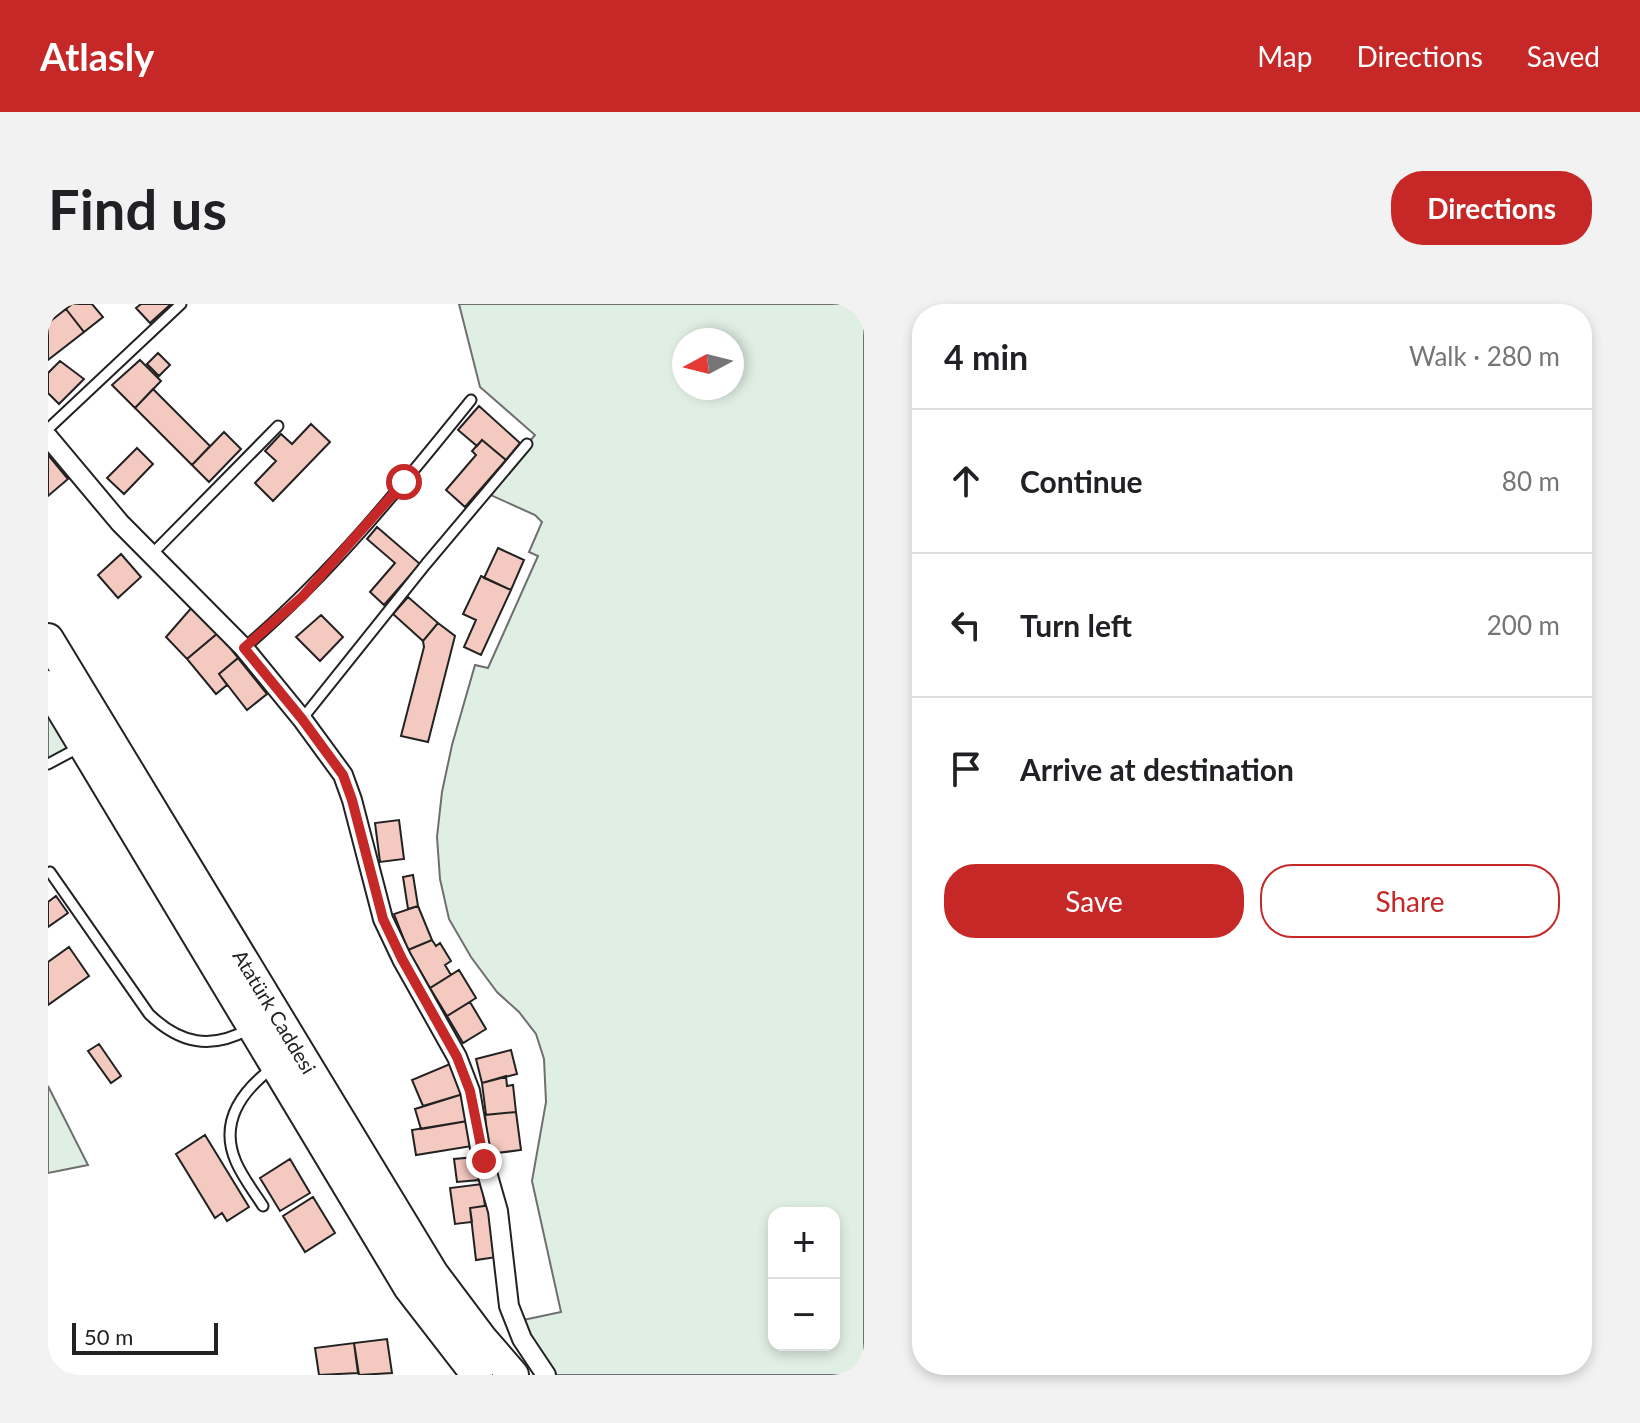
<!DOCTYPE html>
<meta charset="utf-8">
<style>
body{margin:0;font-family:Lato,sans-serif;background:#f2f2f2;color:#202124}
.controls{position:absolute;right:24px;bottom:24px;display:grid;overflow:hidden;border-radius:16px;box-shadow:0 4px 12px #0003}
.controls button{width:72px;height:72px;display:grid;place-items:center;padding:0;border:0;border-bottom:2px solid #e0e0e0;background:#fff;color:#202124;font:40px sans-serif}
.compass{position:absolute;left:624px;top:24px;width:72px;height:72px;border-radius:50%;background:#fff;box-shadow:0 4px 12px #0003;rotate:263deg}
.scale{position:absolute;left:24px;bottom:20px;width:146px;box-sizing:border-box;padding-left:8px;border:4px solid #222;border-top:0;font-size:22px;line-height:28px;white-space:nowrap;color:#222;-webkit-text-stroke:6px #fff;paint-order:stroke}
.stop{position:absolute;width:24px;height:24px;margin:-18px;border:6px solid #c62828;border-radius:50%;background:#fff}
.stop.end{background:#c62828;border-color:#fff;box-shadow:0 2px 8px #0008}
.list{margin:0;padding:0;list-style:none}
h2{display:flex;justify-content:space-between;align-items:center;height:104px;margin:0;padding:0 32px;font-size:34px}
h2 small{font-size:26px;font-weight:400;color:#757577}
.list li{display:grid;grid-template-columns:52px 1fr auto;gap:24px;align-items:center;box-sizing:border-box;height:144px;padding:0 32px;border-top:2px solid #e0e0e0}
.list b{display:block;font-size:30px;white-space:nowrap}
.list em{font-size:26px;font-style:normal;color:#757577}
.actions{display:flex;gap:16px;padding:24px 32px}
.actions a{flex:1;padding:18px 0;border:2px solid #c62828;border-radius:32px;text-align:center;font-size:28px;color:#c62828}
.actions .main{background:#c62828;color:#fff}
.icon{flex:none;width:44px;height:44px;fill:none;stroke:currentColor;stroke-width:2;stroke-linecap:round;stroke-linejoin:round}
.map{position:relative;flex:none;width:816px;height:1071px;overflow:hidden;border-radius:32px}
header{display:flex;align-items:center;gap:48px;box-sizing:border-box;height:112px;padding:0 40px;background:#c62828;color:#fff}
header strong{font-size:38px}
nav{display:flex;gap:44px;margin-inline-start:auto;font-size:28px}
.intro{display:flex;align-items:center;justify-content:space-between;box-sizing:border-box;height:192px;padding:0 48px}
h1{margin:0;font-size:56px}
.button{padding:20px 36px;border-radius:32px;background:#c62828;color:#fff;font-size:28px;font-weight:700}
main{display:flex;gap:48px;padding:0 48px}
aside{flex:1;background:#fff;border-radius:32px;box-shadow:0 4px 12px #0003}
.map>svg:first-child{display:block}
</style>
<header>
<strong>Atlasly</strong>
<nav><a>Map</a><a>Directions</a><a>Saved</a></nav>
</header>
<div class="intro"><h1>Find us</h1><a class="button">Directions</a></div>
<main>
<div class="map">
<svg width="816" height="1071" viewBox="0 0 816 1071">
<rect width="100%" height="100%" fill="#fff"/>
<!-- green -->
<path fill="#e0efe3" stroke="#6f6f6f" stroke-width="2" fill-rule="evenodd" d="M 411,0 L 816,0 L 816,1071 L 498,1071 L 466,1018 L 513,1008 L 484,877 L 498,798 L 496,755 L 488,730 L 471,708 L 449,688 L 423,653 L 401,615 L 392,575 L 389,533 L 394,488 L 404,441 L 427,361 L 440,364 L 490,252 L 481,248 L 494,218 L 487,211 L 438,189 L 487,131 L 432,83 ZM 636,36 L 684,36 L 684,84 L 636,84 ZM 726,909 L 786,909 L 786,1041 L 726,1041 Z
M 0,382 L 34,438 L 0,456 Z
M 0,782 L 40,861 L 0,869 Z"/>
<!-- building -->
<path fill="#f3c9c0" stroke="#222" stroke-width="2" d="M 24,0 L 44,0 L 55,13 L 36,28 L 18,5 Z
M 93,0 L 123,0 L 102,19 L 88,4 Z
M 18,5 L 36,28 L 0,56 L 0,19 Z
M 110,49 L 122,61 L 111,72 L 99,60 Z
M 92,56 L 113,77 L 87,104 L 64,81 Z
M 12,57 L 36,75 L 11,100 L 0,89 L 0,69 Z
M 105,85 L 162,142 L 144,161 L 87,104 Z
M 431,102 L 472,139 L 458,156 L 434,136 L 429,142 L 410,126 Z
M 263,120 L 282,138 L 225,197 L 207,179 L 228,157 L 217,147 L 233,130 L 244,140 Z
M 176,128 L 193,145 L 161,178 L 144,161 Z
M 434,136 L 458,156 L 417,203 L 398,186 L 428,151 L 424,147 Z
M 89,144 L 105,160 L 76,190 L 59,174 Z
M 0,151 L 20,175 L 0,192 Z
M 329,223 L 372,260 L 336,301 L 322,288 L 347,259 L 319,235 Z
M 450,244 L 476,256 L 463,286 L 436,274 Z
M 73,250 L 93,273 L 70,294 L 50,271 Z
M 433,272 L 463,286 L 433,351 L 416,343 L 428,316 L 415,310 Z
M 360,293 L 390,319 L 375,337 L 345,310 Z
M 145,302 L 170,329 L 139,355 L 118,333 Z
M 273,311 L 295,333 L 272,357 L 248,333 Z
M 390,319 L 407,332 L 380,438 L 353,432 L 376,343 L 375,337 Z
M 170,329 L 190,354 L 171,370 L 179,381 L 168,390 L 139,355 Z
M 190,354 L 219,390 L 199,406 L 171,370 Z
M 351,516 L 356,555 L 332,558 L 327,519 Z
M 365,571 L 370,602 L 360,605 L 355,573 Z
M 8,592 L 20,609 L 0,623 L 0,598 Z
M 370,602 L 384,636 L 360,646 L 346,610 Z
M 384,636 L 388,642 L 392,639 L 403,657 L 397,661 L 403,671 L 382,684 L 360,646 Z
M 21,643 L 41,672 L 0,701 L 0,658 Z
M 411,666 L 428,694 L 399,712 L 382,684 Z
M 422,698 L 438,725 L 415,739 L 399,712 Z
M 51,740 L 73,772 L 63,779 L 40,747 Z
M 463,746 L 469,770 L 434,779 L 428,755 Z
M 402,760 L 415,790 L 375,802 L 364,776 Z
M 458,772 L 459,782 L 465,781 L 468,808 L 438,811 L 434,779 Z
M 415,790 L 420,817 L 373,825 L 367,805 Z
M 468,808 L 473,846 L 441,850 L 437,811 Z
M 420,817 L 424,842 L 368,851 L 364,826 Z
M 157,831 L 201,903 L 179,917 L 174,909 L 167,914 L 128,850 Z
M 428,853 L 431,876 L 409,878 L 406,855 Z
M 242,855 L 262,889 L 232,907 L 212,874 Z
M 434,880 L 437,902 L 422,904 L 424,918 L 407,920 L 402,884 Z
M 265,893 L 287,929 L 257,948 L 235,912 Z
M 443,901 L 449,953 L 428,956 L 422,904 Z
M 339,1035 L 344,1069 L 311,1071 L 306,1039 Z
M 306,1039 L 310,1069 L 271,1071 L 267,1044 Z"/>
<g fill="none" stroke-linecap="round" stroke-linejoin="round">
<defs>
<path id="service" d="M 0,125 L 133,0
M 104,250 L 230,122
M 196,344 C 282,271 352,184 423,96
M 254,415 L 378,260 L 479,140
M 0,460 L 32,443
M 2,568 L 101,710 C 132,740 163,746 201,725
M 215,902 C 206,888 195,874 188,858 C 171,819 193,788 223,765"/>
<path id="minor" d="M 0,133 L 72,219 L 196,344 L 254,415 L 295,471 L 304,496 L 335,615 L 354,655 L 409,753 L 422,787 L 432,844 L 450,907 L 461,1002 L 474,1035 L 498,1071"/>
<path id="trunk" d="M 0,335 L 385,970 L 433,1034 L 465,1071
M 0,382 L 361,983 L 429,1071"/>
</defs>
<!-- service casing -->
<use href="#service" stroke="#222" stroke-width="13"/>
<!-- minor casing -->
<use href="#minor" stroke="#222" stroke-width="22"/>
<!-- trunk casing -->
<use href="#trunk" stroke="#222" stroke-width="34"/>
<!-- service -->
<use href="#service" stroke="#fff" stroke-width="9"/>
<!-- minor -->
<use href="#minor" stroke="#fff" stroke-width="18"/>
<!-- trunk -->
<use href="#trunk" stroke="#fff" stroke-width="30"/>
</g>
<g fill="none" stroke-linecap="round" stroke-linejoin="round">
<!-- route -->
<path stroke="#c62828" stroke-width="10" d="M 356,178 L 254,293 L 196,344 L 254,415 L 295,471 L 304,496 L 335,615 L 354,655 L 409,753 L 422,787 L 436,857"/>
</g>
<g text-anchor="middle" stroke-width="6" stroke-linejoin="round" paint-order="stroke">
<!-- street labels -->
<g font-size="20" fill="#222" stroke="#fff">
<text transform="translate(226 708) rotate(59)" y="7">Atatürk Caddesi</text>
</g>
</g>
</svg>
<div class="controls">
<button>+</button>
<button>−</button>
</div>
<svg class="compass" viewBox="-18 -18 36 36"><path d="M0-13l5 13h-10z" fill="#e53935"/><path d="M0 13l5-13h-10z" fill="#757577"/></svg>
<div class="scale">50 m</div>
<div class="stop" style="left:356px;top:178px"></div>
<div class="stop end" style="left:436px;top:857px"></div>
</div>
<aside>
<h2>4 min<small>Walk · 280 m</small></h2>
<ul class="list">
<li><svg class="icon" aria-label="ahead" viewBox="0 0 24 24"><path d="M12 20V5M6 11l6-6 6 6"/></svg><div><b>Continue</b></div><em>80 m</em></li>
<li><svg class="icon" aria-label="left" viewBox="0 0 24 24"><path d="M17 20v-9H6M10 6l-5 5 5 5"/></svg><div><b>Turn left</b></div><em>200 m</em></li>
<li><svg class="icon" aria-label="arrive" viewBox="0 0 24 24"><path d="M6 21V4h12l-3 4 3 4H6"/></svg><div><b>Arrive at destination</b></div></li>
</ul>
<div class="actions"><a class="main">Save</a><a>Share</a></div>
</aside>
</main>
